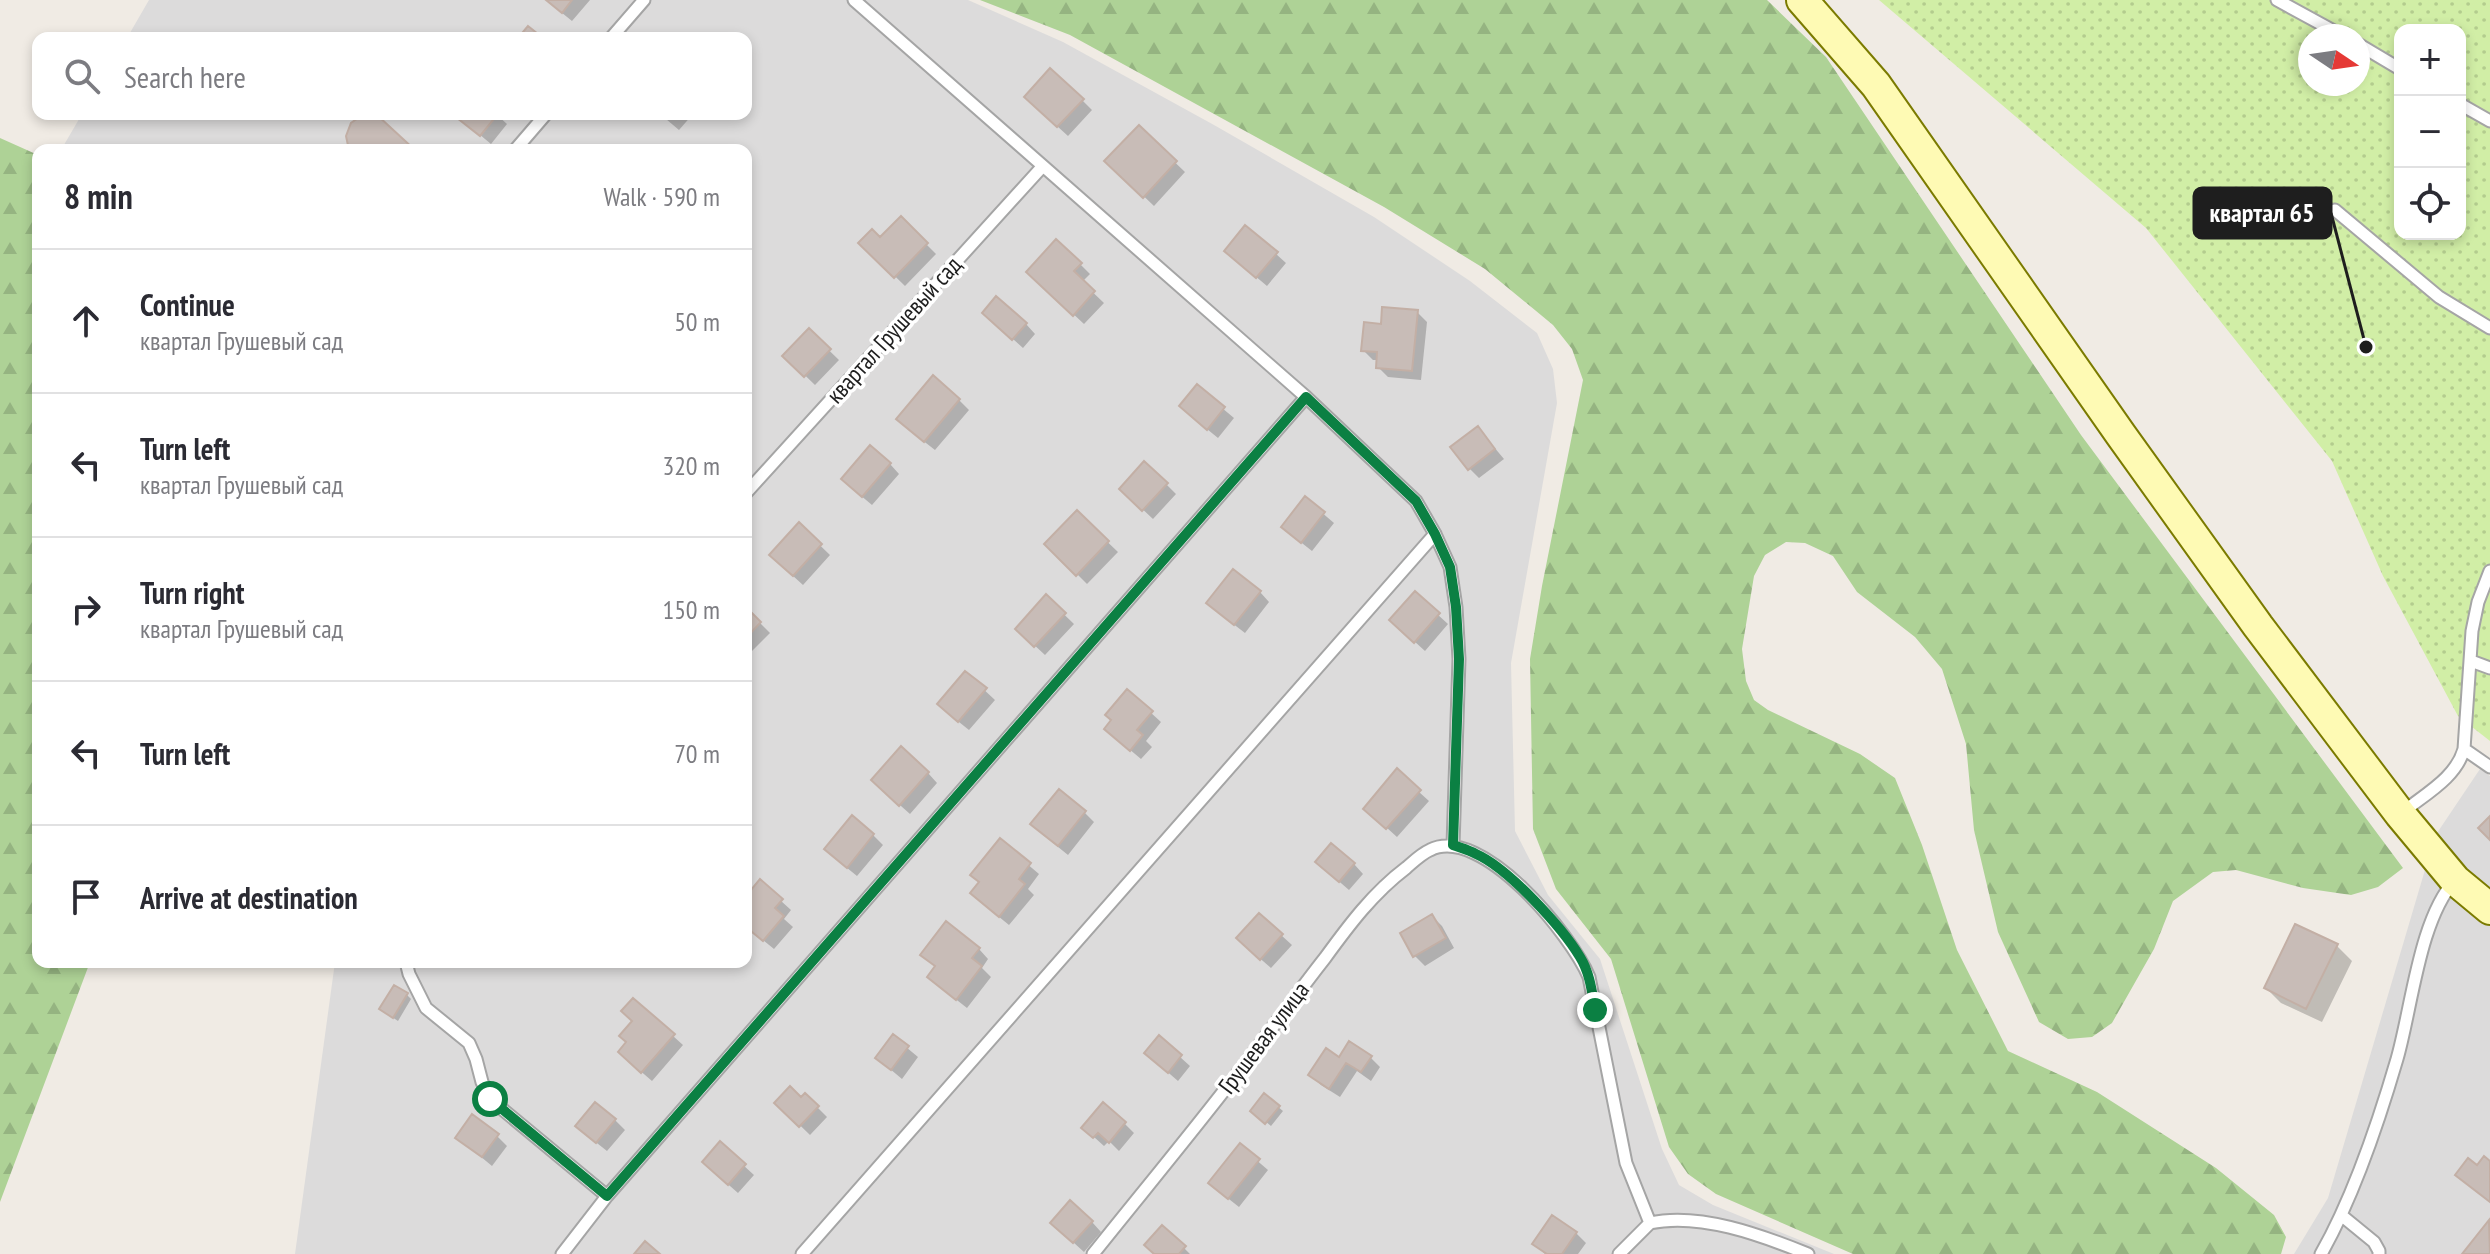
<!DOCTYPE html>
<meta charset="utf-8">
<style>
body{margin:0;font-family:"PT Sans Narrow",sans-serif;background:#f2f2f3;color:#2b2b33}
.controls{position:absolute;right:24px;top:24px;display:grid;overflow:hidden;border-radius:16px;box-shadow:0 4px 12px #0003}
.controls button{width:72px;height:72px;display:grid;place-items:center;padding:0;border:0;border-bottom:2px solid #e1e1e2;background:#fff;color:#2b2b33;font:40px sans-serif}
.compass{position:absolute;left:2298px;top:24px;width:72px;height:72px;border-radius:50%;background:#fff;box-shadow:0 4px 12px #0003;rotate:103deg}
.stop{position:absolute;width:24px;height:24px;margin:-18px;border:6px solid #0b8043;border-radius:50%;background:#fff}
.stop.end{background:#0b8043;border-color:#fff;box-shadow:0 2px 8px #0008}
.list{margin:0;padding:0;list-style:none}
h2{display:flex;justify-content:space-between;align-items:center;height:104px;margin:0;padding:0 32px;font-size:34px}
h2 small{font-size:26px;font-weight:400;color:#7c7c81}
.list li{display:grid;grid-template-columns:52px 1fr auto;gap:24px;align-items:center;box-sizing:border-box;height:144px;padding:0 32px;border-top:2px solid #e1e1e2}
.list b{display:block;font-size:30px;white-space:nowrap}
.list p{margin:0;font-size:26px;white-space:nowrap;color:#7c7c81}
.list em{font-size:26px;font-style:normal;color:#7c7c81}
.icon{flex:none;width:44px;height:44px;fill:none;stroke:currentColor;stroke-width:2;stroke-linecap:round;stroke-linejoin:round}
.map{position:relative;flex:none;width:2490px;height:1254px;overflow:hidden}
.search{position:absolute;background:#fff;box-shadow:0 4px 12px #0003;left:32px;top:32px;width:720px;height:88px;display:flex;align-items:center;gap:20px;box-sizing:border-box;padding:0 28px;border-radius:16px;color:#7c7c81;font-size:30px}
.panel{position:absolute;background:#fff;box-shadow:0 4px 12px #0003;left:32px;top:144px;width:720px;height:824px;border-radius:16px}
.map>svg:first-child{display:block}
</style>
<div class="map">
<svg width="2490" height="1254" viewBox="0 0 2490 1254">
<defs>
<pattern id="grass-dots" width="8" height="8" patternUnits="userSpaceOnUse" patternTransform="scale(2)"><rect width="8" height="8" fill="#d1eea6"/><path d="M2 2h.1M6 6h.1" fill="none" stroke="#b3cc8e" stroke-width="1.8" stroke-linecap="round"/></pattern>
<pattern id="forest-firs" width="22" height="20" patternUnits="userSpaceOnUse" patternTransform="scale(2)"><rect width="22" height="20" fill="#aed296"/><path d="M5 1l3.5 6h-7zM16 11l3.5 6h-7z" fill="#95b481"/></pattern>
</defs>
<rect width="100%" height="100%" fill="#f0ebe4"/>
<!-- residential -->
<path fill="#dcdbdb" d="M 149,0 L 968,0 L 1063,42 L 1214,125 L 1374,217 L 1470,281 L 1537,333 L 1553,369 L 1557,403 L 1511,663 L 1515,831 L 1548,895 L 1600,959 L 1662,1149 L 1679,1185 L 1713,1205 L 1834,1254 L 295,1254 L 335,962 L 746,962 L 746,150 L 61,150 L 82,114 L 746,114 L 746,38 L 127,38 Z
M 2480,769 L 2490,776 L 2490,1254 L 2294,1254 L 2328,1198 L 2435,836 Z"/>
<!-- grass -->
<path fill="url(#grass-dots)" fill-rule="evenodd" d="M 1879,0 L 2490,0 L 2490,741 L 2458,716 L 2383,576 L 2332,461 L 2146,228 ZM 2400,30 L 2460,30 L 2460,234 L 2400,234 ZM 2310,36 L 2358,36 L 2358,84 L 2310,84 Z"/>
<!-- forest -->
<path fill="url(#forest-firs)" d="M 980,0 L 1767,0 L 1826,57 L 2081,435 L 2403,868 L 2378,887 L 2351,895 L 2303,888 L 2236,870 L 2213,872 L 2173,901 L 2154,949 L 2112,1023 L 2092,1037 L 2068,1039 L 2039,1022 L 1998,932 L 1974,830 L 1966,744 L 1942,669 L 1915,637 L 1857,592 L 1833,556 L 1805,543 L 1786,542 L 1765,555 L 1754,576 L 1742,649 L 1746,681 L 1754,700 L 1768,710 L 1860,754 L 1895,778 L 1922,845 L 1957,950 L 2008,1051 L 2097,1092 L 2216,1168 L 2274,1215 L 2286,1237 L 2281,1254 L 1853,1254 L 1716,1194 L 1688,1174 L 1669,1147 L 1611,959 L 1556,889 L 1533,829 L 1530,659 L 1542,586 L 1583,380 L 1572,349 L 1553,325 L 1485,269 L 1384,207 L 1070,35 Z
M 0,138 L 38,155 L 38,962 L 90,962 L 0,1202 Z"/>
<!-- shadow -->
<path fill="#0003" d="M 546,0 L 590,0 L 572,21 Z
M 1082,100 L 1092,110 L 1068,136 L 1036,107 Z
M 455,114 L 496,114 L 507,124 L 491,144 Z
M 660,114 L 693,114 L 679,130 Z
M 1139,128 L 1185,172 L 1154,206 L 1107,161 Z
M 901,219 L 936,254 L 905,286 L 861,243 L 881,240 Z
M 1276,254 L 1286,263 L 1267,286 L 1236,260 Z
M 1080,264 L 1090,274 L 1082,282 L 1104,303 L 1084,324 L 1038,281 Z
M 1417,312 L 1427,322 L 1421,380 L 1388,377 L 1378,367 L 1378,360 L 1373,360 L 1363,350 L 1383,326 Z
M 994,322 L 1026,324 L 1035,334 L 1023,348 Z
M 809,331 L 839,360 L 815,385 L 785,356 Z
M 746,386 L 752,392 L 746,398 Z
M 1197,387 L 1234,418 L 1218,438 L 1191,416 Z
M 959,400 L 969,410 L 935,450 L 908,429 Z
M 1478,428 L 1504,459 L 1479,478 L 1469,468 Z
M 890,464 L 899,474 L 872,505 L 853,489 Z
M 1166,484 L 1176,494 L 1153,519 L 1121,489 Z
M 1306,499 L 1334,523 L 1312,551 L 1293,536 Z
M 1077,513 L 1118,552 L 1087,584 L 1047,544 Z
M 799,525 L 830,555 L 803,585 L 781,565 Z
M 1260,592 L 1269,602 L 1245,633 L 1219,613 Z
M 1415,594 L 1448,624 L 1425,651 L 1402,630 Z
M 1046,597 L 1074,624 L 1045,655 L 1017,629 Z
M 746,609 L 770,633 L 746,657 Z
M 966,673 L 995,700 L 969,730 L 949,714 Z
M 1128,692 L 1161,722 L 1146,741 L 1152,747 L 1141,759 L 1116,738 Z
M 928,773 L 937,783 L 910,814 L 883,790 Z
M 1419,792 L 1429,801 L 1397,837 L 1376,818 Z
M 1085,813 L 1094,822 L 1068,855 L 1042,834 Z
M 873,835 L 883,845 L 857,876 L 836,859 Z
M 1000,841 L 1039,874 L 1028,889 L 1034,895 L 1009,925 L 982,903 L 981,883 Z
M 1354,864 L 1363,874 L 1349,890 L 1327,871 Z
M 760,882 L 791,910 L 784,919 L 793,927 L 774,949 L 746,926 L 746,899 Z
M 1259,915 L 1292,945 L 1271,968 L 1248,948 Z
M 1432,916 L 1442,926 L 1454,948 L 1425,966 L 1415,956 L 1402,934 Z
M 2337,946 L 2352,961 L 2322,1022 L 2281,1003 L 2266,988 Z
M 979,949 L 988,959 L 982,968 L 991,977 L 967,1008 L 939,986 Z
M 407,995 L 411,999 L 398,1021 L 386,1013 Z
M 673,1036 L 683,1045 L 652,1081 L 630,1062 Z
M 894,1037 L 918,1057 L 902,1079 L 877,1058 Z
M 1159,1038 L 1190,1066 L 1178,1081 L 1156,1062 Z
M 1370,1057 L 1380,1067 L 1371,1081 L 1357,1071 L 1340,1097 L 1321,1085 L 1311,1075 L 1340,1060 Z
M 805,1095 L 827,1117 L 810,1135 L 777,1103 L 801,1100 Z
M 1265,1096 L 1283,1111 L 1271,1126 L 1254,1112 Z
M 615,1120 L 625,1130 L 607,1151 L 588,1136 Z
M 1125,1124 L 1134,1133 L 1119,1151 L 1109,1141 L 1104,1146 L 1084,1128 Z
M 497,1136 L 507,1146 L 492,1166 L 457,1137 Z
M 720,1144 L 754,1175 L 738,1193 L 714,1172 Z
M 1240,1146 L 1268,1170 L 1239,1207 L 1220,1192 Z
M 1553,1217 L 1576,1233 L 1586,1243 L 1578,1254 L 1545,1254 L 1535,1244 Z
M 1092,1222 L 1101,1232 L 1084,1252 L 1063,1233 Z
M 1184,1248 L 1190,1254 L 1156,1254 Z"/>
<!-- building -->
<path fill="#c8bcb7" stroke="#c3afa5" stroke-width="2" d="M 546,0 L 572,0 L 562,13 Z
M 528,26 L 543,38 L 518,38 Z
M 1050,68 L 1084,99 L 1057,127 L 1024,97 Z
M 364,114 L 377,115 L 415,150 L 349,150 L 346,136 L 351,123 Z
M 452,114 L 498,114 L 480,136 Z
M 1139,125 L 1177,161 L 1143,198 L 1104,161 Z
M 901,216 L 928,243 L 894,278 L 858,243 L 872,229 L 880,237 Z
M 1245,225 L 1278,252 L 1256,278 L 1224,251 Z
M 1056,239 L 1082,263 L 1074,271 L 1095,291 L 1073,316 L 1026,272 Z
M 996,296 L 1027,323 L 1012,340 L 982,313 Z
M 1382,307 L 1418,310 L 1412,371 L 1376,368 L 1377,352 L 1361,351 L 1364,322 L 1381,324 Z
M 809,328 L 831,349 L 804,377 L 782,356 Z
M 933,375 L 960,399 L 924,442 L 896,419 Z
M 1197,384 L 1225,407 L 1207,430 L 1179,406 Z
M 1478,426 L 1495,449 L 1468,470 L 1450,447 Z
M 870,445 L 891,463 L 862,497 L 841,479 Z
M 1144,461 L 1168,483 L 1142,511 L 1119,489 Z
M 1305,496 L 1325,512 L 1301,543 L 1281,527 Z
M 1077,510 L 1109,541 L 1076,576 L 1044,544 Z
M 799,522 L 822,544 L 793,576 L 769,555 Z
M 1233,569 L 1261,591 L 1234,625 L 1206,603 Z
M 1415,591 L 1440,613 L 1414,643 L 1389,620 Z
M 1046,594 L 1066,613 L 1034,647 L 1015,629 Z
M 746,607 L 761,622 L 746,638 Z
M 965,671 L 987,688 L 958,722 L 937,704 Z
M 1127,689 L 1153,711 L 1137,730 L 1143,735 L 1130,751 L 1104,729 L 1111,720 L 1105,715 Z
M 901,746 L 929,772 L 899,806 L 871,780 Z
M 1397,768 L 1421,790 L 1386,829 L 1363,809 Z
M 1059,789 L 1086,811 L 1058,846 L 1030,824 Z
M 852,815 L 874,834 L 847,868 L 824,849 Z
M 2490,816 L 2490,840 L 2478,828 Z
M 1000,838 L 1031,863 L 1019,879 L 1025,884 L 999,917 L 970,893 L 979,882 L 970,875 Z
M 1331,843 L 1355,863 L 1339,882 L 1315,862 Z
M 760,879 L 783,899 L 775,908 L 784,916 L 763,941 L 746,927 L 746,896 Z
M 1259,913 L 1283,934 L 1260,960 L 1236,938 Z
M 1432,914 L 1446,938 L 1413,957 L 1400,933 Z
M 946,921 L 980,948 L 972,958 L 982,966 L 956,1000 L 927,977 L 935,966 L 920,955 Z
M 2295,924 L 2338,944 L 2306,1009 L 2264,988 Z
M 394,985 L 408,993 L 393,1018 L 379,1009 Z
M 633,998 L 675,1034 L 641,1073 L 618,1052 L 626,1042 L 619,1036 L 632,1021 L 621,1011 Z
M 893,1034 L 909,1046 L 891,1070 L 875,1058 Z
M 1159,1035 L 1182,1055 L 1168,1073 L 1144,1053 Z
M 1349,1041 L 1372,1056 L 1361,1072 L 1346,1063 L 1329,1089 L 1308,1075 L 1326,1048 L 1339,1057 Z
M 790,1086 L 801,1097 L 805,1093 L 819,1106 L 799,1127 L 774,1103 Z
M 1264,1093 L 1280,1106 L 1265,1124 L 1250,1111 Z
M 595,1102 L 616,1119 L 596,1143 L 575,1126 Z
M 1103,1102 L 1126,1122 L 1109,1143 L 1098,1133 L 1093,1138 L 1081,1128 Z
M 472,1114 L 499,1134 L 482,1157 L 455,1138 Z
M 720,1141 L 746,1164 L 728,1185 L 702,1162 Z
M 1240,1143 L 1260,1159 L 1228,1199 L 1208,1183 Z
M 2484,1156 L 2490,1161 L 2490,1202 L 2455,1175 L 2468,1158 L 2477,1165 Z
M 1070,1200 L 1093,1221 L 1073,1243 L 1050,1223 Z
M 1552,1215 L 1577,1232 L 1562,1254 L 1547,1254 L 1532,1244 Z
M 2489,1220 L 2490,1254 L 2462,1254 Z
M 1162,1225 L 1186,1246 L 1179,1254 L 1154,1254 L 1144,1245 Z
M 645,1241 L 660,1254 L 634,1254 Z"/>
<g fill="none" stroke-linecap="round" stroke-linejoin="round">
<defs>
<path id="lane" d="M 854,0 L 1306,397 L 1416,501 L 1435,534 L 1450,567 L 1456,607 L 1459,659 L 1453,845
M 2277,0 L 2343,36
M 611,38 L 644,0
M 2358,44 L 2400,69
M 2460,104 L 2490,121
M 515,150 L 546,114
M 2335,210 L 2439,297 L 2490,328
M 746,493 L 1042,167
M 2471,661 L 2490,668
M 2464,749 L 2490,767
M 2403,812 C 2425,794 2456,778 2464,749 L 2472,631 L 2478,602 L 2490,571
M 406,962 L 409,974 L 426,1008 L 469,1043 L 476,1059 L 482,1082 L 490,1099 L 607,1196
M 2341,1215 L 2374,1242 L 2379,1251 L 2379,1254
M 1650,1223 C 1699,1212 1761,1235 1808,1254
M 562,1254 L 607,1196 L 1306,397
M 802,1254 L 1435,534
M 1093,1254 C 1141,1194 1190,1135 1237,1074 C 1267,1036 1295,996 1325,958 C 1349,925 1373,893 1406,868 C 1413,862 1421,854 1430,850 C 1482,824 1572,936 1589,977 L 1626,1163 L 1650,1223
M 1619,1254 L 1650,1223
M 2321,1254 C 2354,1196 2378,1124 2397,1059 C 2412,1007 2419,920 2455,880"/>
<path id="secondary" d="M 1802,0 L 1876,85 L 2121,435 L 2258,626 L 2400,814 L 2455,880 L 2490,909"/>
</defs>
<!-- lane casing -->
<use href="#lane" stroke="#a5a5a5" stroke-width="15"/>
<!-- secondary casing -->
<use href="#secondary" stroke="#7b7b00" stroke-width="34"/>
<!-- lane -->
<use href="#lane" stroke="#fff" stroke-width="11"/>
<!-- secondary -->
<use href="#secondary" stroke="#fefab4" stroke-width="30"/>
</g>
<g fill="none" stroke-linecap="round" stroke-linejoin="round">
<!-- route -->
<path stroke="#0b8043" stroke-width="10" d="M 490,1099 L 607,1196 L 1306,397 L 1416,501 L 1435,534 L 1450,567 L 1456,607 L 1459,659 L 1453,845 C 1461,848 1469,850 1476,854 C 1508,868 1562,927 1580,957 C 1590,973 1592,992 1595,1010"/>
</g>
<g text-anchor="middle" stroke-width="7" stroke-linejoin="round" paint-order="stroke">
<!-- street labels -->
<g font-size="24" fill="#1e1e1e" stroke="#fff">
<text transform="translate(894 330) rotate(-48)" y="8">квартал Грушевый сад</text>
<text transform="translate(1264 1038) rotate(-53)" y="8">Грушевая улица</text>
</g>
</g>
<!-- callouts -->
<path fill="none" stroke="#1e1e1e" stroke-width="3" d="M2366 347L2331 213"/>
<circle fill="#1e1e1e" stroke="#fff" stroke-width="3" cx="2366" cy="347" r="8"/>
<rect fill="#1e1e1e" stroke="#1e1e1e" stroke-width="3" x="2194" y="188" width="137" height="50" rx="8"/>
<g font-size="26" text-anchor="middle" font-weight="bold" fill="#fff">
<text x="2262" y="222">квартал 65</text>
</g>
</svg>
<div class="controls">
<button>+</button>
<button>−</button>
<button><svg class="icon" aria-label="locate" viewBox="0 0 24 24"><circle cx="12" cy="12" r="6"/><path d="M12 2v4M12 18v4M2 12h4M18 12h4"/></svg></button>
</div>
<svg class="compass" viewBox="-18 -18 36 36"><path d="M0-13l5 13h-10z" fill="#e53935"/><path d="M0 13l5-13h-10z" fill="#7c7c81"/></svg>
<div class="stop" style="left:490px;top:1099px"></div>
<div class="stop end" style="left:1595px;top:1010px"></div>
<div class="search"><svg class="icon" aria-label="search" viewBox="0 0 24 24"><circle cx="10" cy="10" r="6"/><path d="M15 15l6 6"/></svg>Search here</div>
<section class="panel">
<h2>8 min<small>Walk · 590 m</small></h2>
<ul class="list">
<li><svg class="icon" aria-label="ahead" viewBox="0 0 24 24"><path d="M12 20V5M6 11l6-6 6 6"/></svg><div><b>Continue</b><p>квартал Грушевый сад</p></div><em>50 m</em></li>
<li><svg class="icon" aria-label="left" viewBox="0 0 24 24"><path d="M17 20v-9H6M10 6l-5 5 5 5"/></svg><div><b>Turn left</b><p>квартал Грушевый сад</p></div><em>320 m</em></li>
<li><svg class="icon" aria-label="right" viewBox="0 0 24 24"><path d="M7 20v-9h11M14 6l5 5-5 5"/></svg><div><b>Turn right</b><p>квартал Грушевый сад</p></div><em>150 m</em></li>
<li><svg class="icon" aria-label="left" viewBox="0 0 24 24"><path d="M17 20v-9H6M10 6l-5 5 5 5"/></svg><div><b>Turn left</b></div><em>70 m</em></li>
<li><svg class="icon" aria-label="arrive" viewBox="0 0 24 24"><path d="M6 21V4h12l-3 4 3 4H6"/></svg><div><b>Arrive at destination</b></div></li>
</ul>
</section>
</div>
